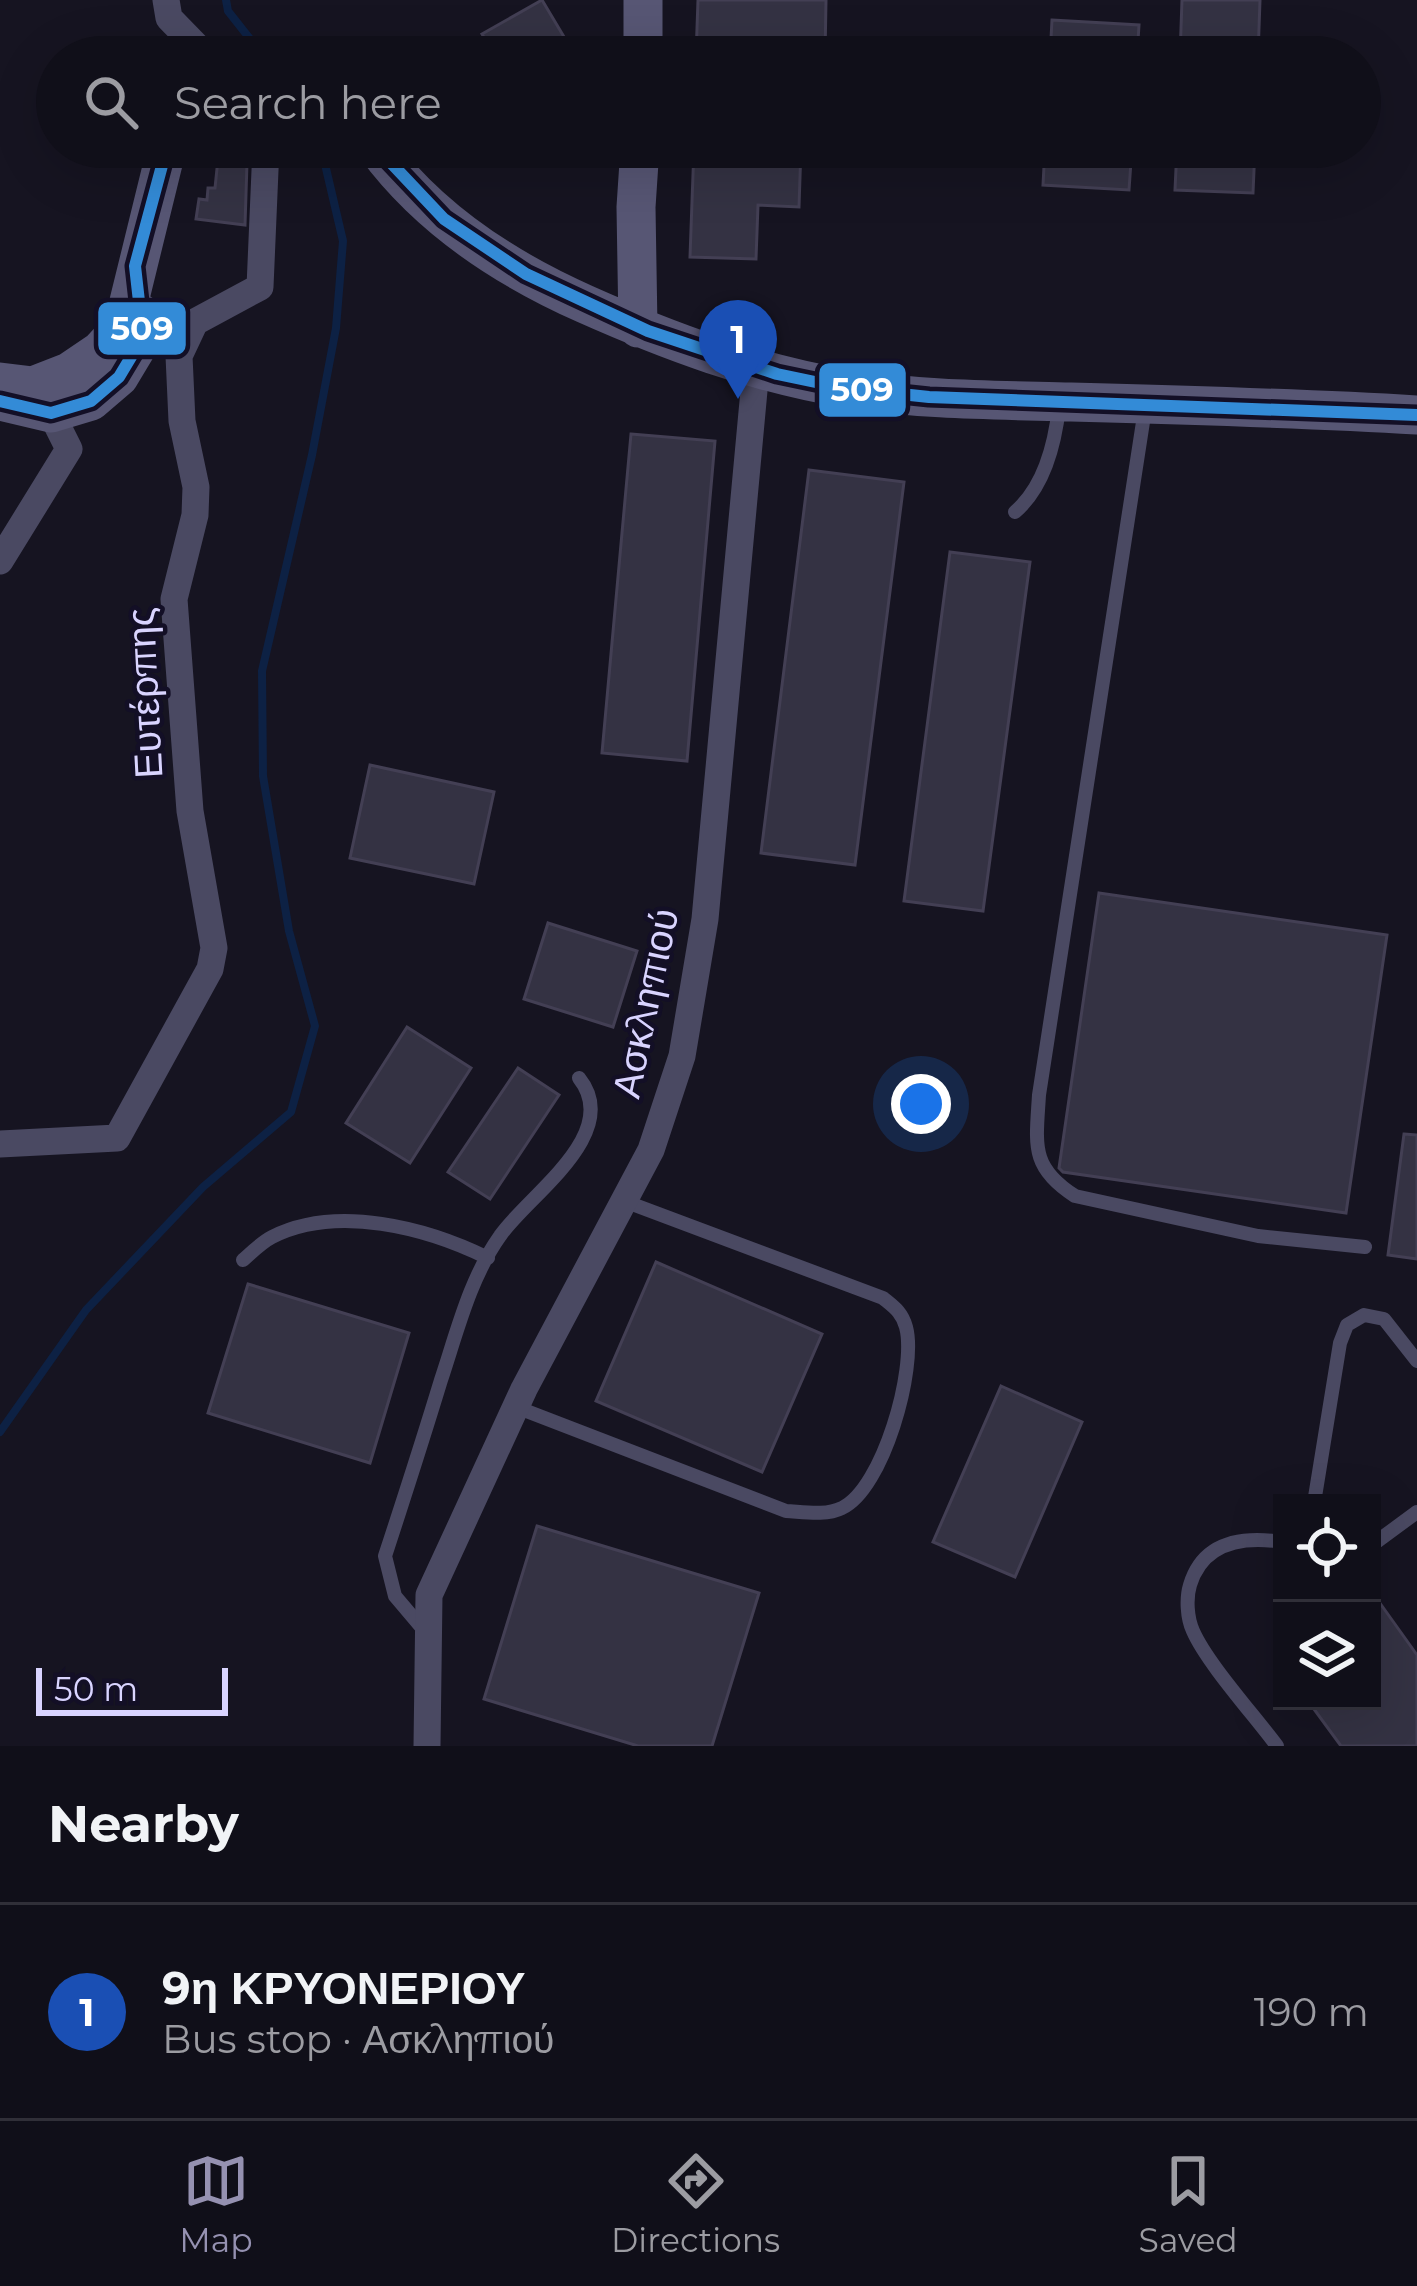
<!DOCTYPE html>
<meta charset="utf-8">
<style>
body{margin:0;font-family:Montserrat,sans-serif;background:#1e1d26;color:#f1f3f6}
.controls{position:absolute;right:36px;bottom:36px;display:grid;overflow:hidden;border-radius:0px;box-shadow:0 12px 48px #0002}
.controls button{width:108px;height:108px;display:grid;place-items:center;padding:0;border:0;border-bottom:3px solid #302f38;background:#100f19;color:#f1f3f6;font:60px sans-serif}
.scale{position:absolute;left:36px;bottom:30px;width:192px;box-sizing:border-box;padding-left:12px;border:6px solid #d9d4ff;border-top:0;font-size:33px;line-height:42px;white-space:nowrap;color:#d9d4ff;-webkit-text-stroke:9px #130f26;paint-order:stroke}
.you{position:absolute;left:921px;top:1104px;width:42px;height:42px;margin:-30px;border:9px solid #fff;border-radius:50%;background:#1a73e8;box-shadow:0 0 0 18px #1a73e833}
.badge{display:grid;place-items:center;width:78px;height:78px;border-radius:50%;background:#9591b1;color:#fff;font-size:39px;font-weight:700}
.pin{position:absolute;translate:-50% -99px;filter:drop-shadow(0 3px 6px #0008)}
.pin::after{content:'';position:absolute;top:63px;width:42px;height:36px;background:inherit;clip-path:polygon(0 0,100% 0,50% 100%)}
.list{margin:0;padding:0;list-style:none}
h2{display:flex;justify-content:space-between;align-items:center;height:156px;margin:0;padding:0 48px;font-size:51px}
h2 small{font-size:39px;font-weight:400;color:#9c9ca2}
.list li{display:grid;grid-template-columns:78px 1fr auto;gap:36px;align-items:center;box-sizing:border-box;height:216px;padding:0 48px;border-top:3px solid #302f38}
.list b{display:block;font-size:45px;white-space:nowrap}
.list p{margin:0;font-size:39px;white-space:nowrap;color:#9c9ca2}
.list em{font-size:39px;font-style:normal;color:#9c9ca2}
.icon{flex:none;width:66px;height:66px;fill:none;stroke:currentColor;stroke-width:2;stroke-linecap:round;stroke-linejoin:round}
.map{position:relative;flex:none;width:1417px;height:1746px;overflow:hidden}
.search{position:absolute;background:#100f19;box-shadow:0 12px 48px #0002;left:36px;right:36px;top:36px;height:132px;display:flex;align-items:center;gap:30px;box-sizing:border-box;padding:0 42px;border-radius:66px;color:#9c9ca2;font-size:45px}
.sheet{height:372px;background:#100f19}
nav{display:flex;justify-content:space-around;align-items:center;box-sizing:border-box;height:168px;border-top:3px solid #302f38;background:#100f19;font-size:33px;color:#9c9ca2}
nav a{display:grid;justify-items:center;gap:6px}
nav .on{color:#9591b1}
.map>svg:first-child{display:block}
</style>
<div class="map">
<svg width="1417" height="1746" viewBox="0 0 1417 1746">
<rect width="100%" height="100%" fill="#161421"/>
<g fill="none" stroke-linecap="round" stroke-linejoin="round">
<!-- stream -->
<path stroke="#0d2144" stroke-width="8" d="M 226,0 L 228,11 L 254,44
M 0,1432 L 86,1310 L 203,1187 L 291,1112 L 315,1026 L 289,931 L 263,776 L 262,671 L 312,455 L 336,328 L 343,241 L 321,147"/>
</g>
<!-- building -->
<path fill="#343243" stroke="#433f54" stroke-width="3" d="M 542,0 L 576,57 L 496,57 L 482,34 Z
M 698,0 L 826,0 L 825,57 L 696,57 Z
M 1182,0 L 1260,0 L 1258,57 L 1180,57 Z
M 1052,20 L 1139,25 L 1137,57 L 1050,57 Z
M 694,147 L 801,147 L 799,207 L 758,205 L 756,259 L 690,257 Z
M 1045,147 L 1132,147 L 1129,190 L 1043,185 Z
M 1177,147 L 1255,147 L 1253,193 L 1175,190 Z
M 218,159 L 247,163 L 245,225 L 196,219 L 199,199 L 207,200 L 208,188 L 215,188 Z
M 631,434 L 715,441 L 687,761 L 602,753 Z
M 809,470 L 904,482 L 855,865 L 761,853 Z
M 950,552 L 1030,562 L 983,911 L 904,901 Z
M 370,765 L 494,792 L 474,884 L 350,858 Z
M 1099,893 L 1387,935 L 1346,1213 L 1063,1172 L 1059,1168 Z
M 548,923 L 637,951 L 613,1027 L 524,999 Z
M 407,1027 L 471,1068 L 410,1163 L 346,1123 Z
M 518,1068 L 559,1095 L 490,1199 L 448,1172 Z
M 1404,1134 L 1417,1135 L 1417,1259 L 1388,1255 Z
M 656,1262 L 822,1334 L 762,1472 L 596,1401 Z
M 248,1284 L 409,1333 L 370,1463 L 208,1413 Z
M 1001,1386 L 1082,1422 L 1015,1577 L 933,1542 Z
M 537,1526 L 759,1593 L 712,1746 L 638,1746 L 484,1699 Z
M 1372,1592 L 1417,1655 L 1417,1746 L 1341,1746 L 1308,1701 L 1372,1701 Z"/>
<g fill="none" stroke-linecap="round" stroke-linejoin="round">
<!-- lane -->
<path stroke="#4a4962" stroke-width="14" d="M 1145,409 L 1039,1095 C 1036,1145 1030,1167 1075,1196 L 1258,1236 L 1365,1247
M 1015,512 C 1044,487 1055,443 1059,407
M 243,1260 C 252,1252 262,1242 272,1237 C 337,1204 427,1228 488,1258
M 516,1407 L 786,1511 C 804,1512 826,1516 842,1508 C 883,1489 917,1368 906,1327 C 902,1312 894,1307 883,1298 L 624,1201
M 1314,1503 L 1340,1343 L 1347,1325 L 1364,1315 L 1384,1319 L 1417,1361
M 1372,1545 L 1417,1512
M 428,1635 L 395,1596 L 385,1556 C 404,1498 423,1439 441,1380 C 457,1332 470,1278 500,1236 C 527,1196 624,1134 579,1078
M 1277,1746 C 1254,1715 1207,1663 1193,1631 C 1187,1618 1186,1598 1190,1585 C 1203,1542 1242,1536 1282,1542"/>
<!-- street -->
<path stroke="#4a4962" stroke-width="27" d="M 166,0 L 169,18 L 207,57
M 0,561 L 69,449 L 51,413
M 0,1144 L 117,1138 L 210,969 L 214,948 L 190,811 L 174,599 L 195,515 L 196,487 L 182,421 L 179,356 L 195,322 L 260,287 L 266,147
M 427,1746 L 429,1595 L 524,1389 L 651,1150 L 682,1056 L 705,919 L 756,369"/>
<!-- secondary -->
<path stroke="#575674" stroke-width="39" d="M 643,0 L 643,57
M 376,147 C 429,219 504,268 585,304 C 668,341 754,373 844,388 C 918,400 996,400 1071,402 C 1187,405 1302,408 1417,415
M 638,328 L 636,207 L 640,147
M 0,382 L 33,386 L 69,372 L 100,351 L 123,326 L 167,147
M 0,401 L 51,413 L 91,401 L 119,377 L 143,337 L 140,313"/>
<defs>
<path id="bus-1" d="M 376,147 L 444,219 L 526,274 L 648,331 L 777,374 L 844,388 L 929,397 L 1417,415
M 0,401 L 51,413 L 91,401 L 119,377 L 143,337 L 135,266 L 167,147"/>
</defs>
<!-- bus-1 casing -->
<use href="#bus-1" stroke="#130f26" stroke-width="21"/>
<!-- bus-1 -->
<use href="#bus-1" stroke="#338bd7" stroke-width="12"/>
</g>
<g text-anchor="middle" stroke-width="9" stroke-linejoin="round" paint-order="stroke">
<!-- street labels -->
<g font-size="39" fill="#d9d4ff" stroke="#130f26">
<text transform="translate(144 693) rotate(-93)" y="14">Ευτέρπης</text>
<text transform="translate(645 1003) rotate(-78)" y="14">Ασκληπιού</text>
</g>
</g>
<g stroke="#130f26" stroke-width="4.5">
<rect x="96" y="300" width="92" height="57" rx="12" fill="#338bd7"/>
<rect x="817" y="361" width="91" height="58" rx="12" fill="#338bd7"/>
</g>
<g font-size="33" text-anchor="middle" font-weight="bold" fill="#fff">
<text x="142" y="340">509</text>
<text x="862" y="401">509</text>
</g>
</svg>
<div class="controls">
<button><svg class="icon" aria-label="locate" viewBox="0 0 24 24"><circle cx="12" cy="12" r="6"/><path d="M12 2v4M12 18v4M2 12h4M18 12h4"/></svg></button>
<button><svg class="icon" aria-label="layers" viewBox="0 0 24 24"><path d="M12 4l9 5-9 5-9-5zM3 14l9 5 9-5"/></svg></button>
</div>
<div class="scale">50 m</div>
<div class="you"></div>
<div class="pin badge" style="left:738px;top:399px;background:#1a4fb4">1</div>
<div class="search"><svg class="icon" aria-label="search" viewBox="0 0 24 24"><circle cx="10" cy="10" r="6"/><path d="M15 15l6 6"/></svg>Search here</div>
</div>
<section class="sheet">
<h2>Nearby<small></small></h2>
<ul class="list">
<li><span class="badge" style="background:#1a4fb4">1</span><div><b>9η ΚΡΥΟΝΕΡΙΟΥ</b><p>Bus stop · Ασκληπιού</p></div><em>190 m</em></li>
</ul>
</section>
<nav>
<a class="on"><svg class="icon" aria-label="map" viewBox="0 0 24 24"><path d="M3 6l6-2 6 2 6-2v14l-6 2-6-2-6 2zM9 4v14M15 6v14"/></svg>Map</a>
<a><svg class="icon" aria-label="directions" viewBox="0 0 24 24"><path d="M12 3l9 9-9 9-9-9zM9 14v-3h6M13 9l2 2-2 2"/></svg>Directions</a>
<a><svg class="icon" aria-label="saved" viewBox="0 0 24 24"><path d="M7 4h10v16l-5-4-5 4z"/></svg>Saved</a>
</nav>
